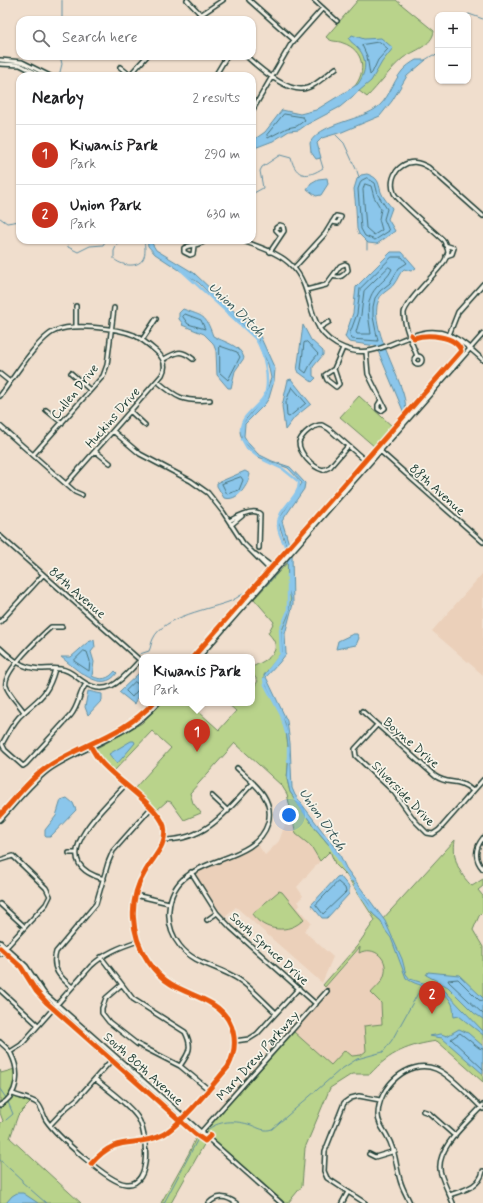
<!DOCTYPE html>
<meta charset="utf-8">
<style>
body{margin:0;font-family:Mynerve,sans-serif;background:#f6f6f6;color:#202124}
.controls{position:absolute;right:12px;top:12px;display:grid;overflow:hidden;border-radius:8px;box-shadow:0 1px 3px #0004}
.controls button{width:36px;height:36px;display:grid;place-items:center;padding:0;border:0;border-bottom:1px solid #e0e0e0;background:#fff;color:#202124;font:20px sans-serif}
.you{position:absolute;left:289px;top:815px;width:14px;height:14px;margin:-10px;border:3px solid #fff;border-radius:50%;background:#1a73e8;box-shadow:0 0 0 6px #1a73e833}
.badge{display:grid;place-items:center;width:26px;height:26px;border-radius:50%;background:#c8321e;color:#fff;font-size:13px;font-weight:700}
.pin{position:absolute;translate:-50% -33px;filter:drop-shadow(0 1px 2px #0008)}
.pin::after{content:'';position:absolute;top:21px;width:14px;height:12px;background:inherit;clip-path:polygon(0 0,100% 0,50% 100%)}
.popup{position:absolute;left:139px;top:654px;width:116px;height:52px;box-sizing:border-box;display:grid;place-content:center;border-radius:8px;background:#fff;filter:drop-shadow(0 1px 3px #0005);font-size:13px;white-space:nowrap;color:#757577}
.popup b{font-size:15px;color:#202124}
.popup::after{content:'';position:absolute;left:50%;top:100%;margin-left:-8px;border:8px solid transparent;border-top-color:#fff}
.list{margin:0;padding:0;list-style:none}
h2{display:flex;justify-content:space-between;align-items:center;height:52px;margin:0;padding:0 16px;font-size:17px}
h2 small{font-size:13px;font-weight:400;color:#757577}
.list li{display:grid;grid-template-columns:26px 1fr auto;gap:12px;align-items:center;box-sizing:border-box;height:60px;padding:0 16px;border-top:1px solid #e0e0e0}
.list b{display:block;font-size:15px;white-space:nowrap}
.list p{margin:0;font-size:13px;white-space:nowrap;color:#757577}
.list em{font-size:13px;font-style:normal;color:#757577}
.icon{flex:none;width:22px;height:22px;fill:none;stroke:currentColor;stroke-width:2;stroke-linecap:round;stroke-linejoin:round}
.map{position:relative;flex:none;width:483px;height:1203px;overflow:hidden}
.search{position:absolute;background:#fff;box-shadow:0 1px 3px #0004;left:16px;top:16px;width:240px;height:44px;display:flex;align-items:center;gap:10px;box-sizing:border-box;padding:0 14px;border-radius:12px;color:#757577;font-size:15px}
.panel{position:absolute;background:#fff;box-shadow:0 1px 3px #0004;left:16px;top:72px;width:240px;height:172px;border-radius:12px}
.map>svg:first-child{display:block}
</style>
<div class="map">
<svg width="483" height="1203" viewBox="0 0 483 1203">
<rect width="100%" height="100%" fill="#f0decd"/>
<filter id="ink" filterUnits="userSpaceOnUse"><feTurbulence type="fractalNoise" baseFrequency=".025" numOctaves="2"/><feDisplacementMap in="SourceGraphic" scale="8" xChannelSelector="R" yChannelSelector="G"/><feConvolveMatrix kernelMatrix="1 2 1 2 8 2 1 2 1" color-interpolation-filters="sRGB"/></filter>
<g filter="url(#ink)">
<!-- built -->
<path fill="#ebd0ba" d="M 483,573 L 483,675 L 432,631 Z
M 290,811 L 296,834 L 311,846 L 320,861 L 297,887 L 303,896 L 298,901 L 300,905 L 298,908 L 311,923 L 304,931 L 333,957 L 322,983 L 236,907 L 224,917 L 196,876 L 197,872 L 258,845 L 265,855 L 279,841 Z
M 381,925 L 392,946 L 379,1050 L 219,1119 L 213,1113 Z"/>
<!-- green -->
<path fill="#b9d38b" stroke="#6c8860" d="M 358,0 L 396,0 L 434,31 C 432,46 415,50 403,58 C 390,69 379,85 367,97 L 354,87 C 367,72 364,50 343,43 C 336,40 332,43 326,37 Z
M 359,396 L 393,427 L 375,447 L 340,417 Z
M 288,562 L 291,599 L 288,616 L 283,628 L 283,650 L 264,678 L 285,723 L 289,754 L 287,779 L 290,792 L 314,827 L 335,852 L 351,880 L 368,903 L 373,914 L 381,921 L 455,840 C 452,858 459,874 472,886 L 483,879 L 483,886 L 478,890 L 483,896 L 483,912 L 479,916 L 473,930 L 483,947 L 483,1082 L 437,1041 C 409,1045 390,1052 370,1074 L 352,1074 L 330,1088 L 305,1148 L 302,1186 L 288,1203 L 285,1203 L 208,1135 L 207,1129 L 294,1032 L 331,1065 L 345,1050 L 352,1056 L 361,1055 L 366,1051 L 364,1026 L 382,1024 L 381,1003 L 371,993 C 375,988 382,983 384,976 C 390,959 374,945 359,953 L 360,947 L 325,987 L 323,985 L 357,946 L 375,920 L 347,876 L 335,864 L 330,851 L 320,861 L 311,846 L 296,834 L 287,794 L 282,786 L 235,743 L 190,793 L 193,803 L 201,813 L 184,820 L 171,802 L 167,801 L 157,810 L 134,789 L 171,748 L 152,731 L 114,771 L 101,759 L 95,749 L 142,723 L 161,703 L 189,703 L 219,730 L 236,711 L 227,703 L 252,703 L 252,690 L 258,681 L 252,673 L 252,667 C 267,660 286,651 268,633 L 274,622 L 254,599 Z
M 279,891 L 282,892 L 304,919 C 289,935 264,931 252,914 Z
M 15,1069 C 15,1084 14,1096 0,1103 L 0,1070 L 1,1073 Z
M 14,1097 L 31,1102 L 18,1115 L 10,1138 L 81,1203 L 0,1203 L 0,1124 L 3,1121 L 0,1113 L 0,1107 Z
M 198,1133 L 206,1141 L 171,1203 L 161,1203 L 189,1153 Z"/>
<!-- water -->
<path fill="#8bc6eb" stroke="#608fa2" d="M 352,35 L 364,39 L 381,38 L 393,48 L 382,62 L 371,81 L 340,107 L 306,125 L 299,130 L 289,131 L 273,141 L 252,149 L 252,141 L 265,132 L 282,110 L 300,114 L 316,110 L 358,84 C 366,73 368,59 358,48 C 355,44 351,43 349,39 Z
M 416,60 L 426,60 L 407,76 L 392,101 L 380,116 L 342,132 L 322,138 L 317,143 L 321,158 L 316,159 L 311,152 L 310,143 C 319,124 357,121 375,109 C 389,100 392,83 402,71 C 406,66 411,63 416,60 Z
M 367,174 C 379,178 378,182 381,192 C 383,198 389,204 392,208 L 388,219 L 395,231 L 377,244 L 368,243 L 359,234 L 357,229 L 356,209 L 354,189 L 357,179 L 361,175 Z
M 327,178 L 328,184 L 321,195 L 316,196 L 307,189 L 311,183 L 318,179 Z
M 147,240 L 150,240 L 156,250 L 194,273 L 260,336 L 275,369 L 274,381 L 269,398 L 265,404 L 245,424 L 244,436 L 249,444 L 258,454 L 272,461 L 290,467 L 305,483 L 304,489 L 282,521 L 292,554 L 293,604 L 285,634 L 286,654 L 279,663 L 266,677 L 287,721 L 290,743 L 292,788 L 295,795 L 339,853 L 346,868 L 385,921 L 402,959 L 406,974 L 410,979 L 443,989 L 483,1031 L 483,1035 L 459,1016 L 454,1017 C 453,1013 454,1008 452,1004 C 443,984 421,990 406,978 L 391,938 L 385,930 L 381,921 L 373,914 L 368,903 L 351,880 L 335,852 L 314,827 L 290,792 L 287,779 L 289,754 L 285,723 L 264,681 L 264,675 L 282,652 L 281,633 L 288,616 L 291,599 L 288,589 L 287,548 L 278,521 L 302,483 L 288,468 L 258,457 L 242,440 L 240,432 L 242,424 L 265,396 L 271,378 L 268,364 L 260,348 L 258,338 L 221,306 L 199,283 L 155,254 L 148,246 Z
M 391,252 L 402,252 L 416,268 L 411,271 L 404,269 C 399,273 398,279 394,284 C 390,290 382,292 379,299 C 365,329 415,396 404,413 L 376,346 L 349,342 L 345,337 L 353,313 L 356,287 Z
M 183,309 C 204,317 205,314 213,336 C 223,342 241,345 244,358 L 235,371 L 231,388 L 228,388 L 217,375 L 216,351 L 213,343 L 204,334 L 182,325 L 183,324 L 179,319 L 179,313 Z
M 303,325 L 311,340 L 323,351 L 323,355 L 313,367 L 313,376 L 316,378 L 312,382 L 297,371 Z
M 291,379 L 311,404 L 295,417 L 285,430 L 282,406 L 288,380 Z
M 245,471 L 250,474 C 248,485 238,502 224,498 L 217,486 L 217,483 Z
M 353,634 L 357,634 L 359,638 L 356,645 L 336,649 L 338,641 Z
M 94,640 L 95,647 L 91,652 L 94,662 L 92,676 C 101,681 109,679 115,671 L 117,673 C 102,695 75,668 61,657 L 71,657 L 88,642 Z
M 139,673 L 141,689 L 134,704 L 119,692 Z
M 88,691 L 102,694 L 102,700 L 88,715 L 85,707 Z
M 131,741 L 134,741 L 135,743 L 117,764 L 109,754 Z
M 67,798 L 73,803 L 76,810 L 50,837 L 46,837 L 45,836 L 45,830 L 56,816 L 61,800 Z
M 340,876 L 349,887 L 349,894 L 327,918 L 322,918 L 311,905 L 337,877 Z
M 428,972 L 459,975 L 483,998 L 483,1019 L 474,1013 L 448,987 L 426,975 Z
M 459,1029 L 468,1033 L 483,1046 L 483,1074 L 442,1038 L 429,1036 L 441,1034 L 447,1036 Z
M 17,1193 L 23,1193 L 38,1203 L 6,1203 L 12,1196 Z"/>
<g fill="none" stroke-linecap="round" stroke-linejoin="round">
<!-- shore -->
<path stroke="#4a747d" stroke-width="1" d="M 380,42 L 388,49 L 378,60 L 372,73 L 370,75 L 367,56 L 362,45 Z
M 284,114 L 303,117 L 305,120 L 297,126 L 287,128 L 268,138 L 267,135 Z
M 367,178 L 375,183 L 378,195 L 387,209 L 384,219 L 389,231 L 375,240 L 365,236 L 361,229 L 358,189 L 361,181 Z
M 365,184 L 371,186 L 374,197 L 381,209 L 379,219 L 382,230 L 374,235 L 366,228 L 363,190 Z
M 392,257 L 402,257 L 407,263 L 399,268 L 390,283 L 380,291 L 375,298 L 373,307 L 373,317 L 378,341 L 351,339 L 350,333 L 357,314 L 360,289 Z
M 389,267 L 392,269 C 388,278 382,281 376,288 C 364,302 369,318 371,334 L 357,334 L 356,332 L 361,315 L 364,291 Z
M 185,314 L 201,320 L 205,329 L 188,324 L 183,317 Z
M 307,342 L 318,354 L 312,361 L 306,373 L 301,369 L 304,343 Z
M 220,346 L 237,352 L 240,357 L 228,380 L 220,373 Z
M 292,387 L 306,403 L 289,417 L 287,416 L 286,402 Z
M 241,477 L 243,480 L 239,490 L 227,494 L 222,484 Z
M 84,651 L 87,652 L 90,661 L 89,671 L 74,661 Z
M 135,682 L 141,686 L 132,697 L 126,691 Z
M 338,882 L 345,888 L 346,892 L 323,914 L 316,905 Z
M 483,1001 L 479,1000 L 458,979 L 448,980 L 449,982 L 483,1014
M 483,1049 L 479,1048 L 460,1033 L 451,1039 L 483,1069"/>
<!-- stream -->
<path stroke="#608fa2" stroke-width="1" d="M 467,15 L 469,14 L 483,19
M 62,20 L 62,0
M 425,60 L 433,55 L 438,56
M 59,76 L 62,64 L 60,56
M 336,135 L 344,143 L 356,169
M 357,171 L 359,177
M 252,194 L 263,188 L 260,171 L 262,167 L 280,155 L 291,158 C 296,178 308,178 323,168 L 320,158
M 0,218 L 7,223 L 20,221
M 70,240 L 67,242 L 68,247 L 78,252 L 90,246 L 103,245 L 106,240
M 119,240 L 114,251 L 114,259 C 120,265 137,269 143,259 C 146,254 145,246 144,240
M 367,249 L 367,242
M 264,588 L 288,560
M 140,654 L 149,651 C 151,647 151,643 153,639 C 163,616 211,609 231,601 C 237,598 242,594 247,592
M 0,1089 L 6,1098
M 6,1120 L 13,1114 L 8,1102
M 206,1131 C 218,1120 236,1120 251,1125 C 259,1128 264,1132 272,1129 L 340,1070 L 357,1059 L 383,1052 L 392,1040 L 422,986
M 0,1160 L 22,1180 L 22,1182 L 46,1203
M 164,1203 L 199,1137"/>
<!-- canal -->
<path stroke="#8bc6eb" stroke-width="2.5" d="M 180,269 L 255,338 C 264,350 272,385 263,398 C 256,409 241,415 241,430
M 242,439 L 247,448 L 257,456
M 264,460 L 283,469 L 299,482 C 300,498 277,508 278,525 C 278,536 286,544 288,554
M 269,670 L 281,654 L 280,630 L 288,611 L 288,575
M 264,679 L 265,685 L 281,715 L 286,733
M 288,748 L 288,761
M 295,798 L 307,816
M 330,845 L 351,880
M 355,886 L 371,910
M 430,986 L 443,993"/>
<defs>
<path id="minor" d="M 187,0 L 206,20
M 249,0 L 294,40
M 314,0 L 337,21
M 193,20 L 223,0
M 246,56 C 258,67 285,90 302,89 C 314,88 326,75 336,68
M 0,60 L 22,62 L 50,76
M 0,64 L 20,65 L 42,76
M 120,67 L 131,76
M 129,76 L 147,56
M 215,76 L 227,56
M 252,111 L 291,44 L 323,8
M 241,240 C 258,247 279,252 292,266 C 317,291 302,331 344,348 C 382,364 411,320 449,335 C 462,340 473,351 483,360
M 445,245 L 454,248 L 452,254 L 446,256
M 194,246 L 193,254 L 190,255 L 184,252 L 184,248 C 192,243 197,248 206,240
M 270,252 L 284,231 L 283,226 L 280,225 L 276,228 L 276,230 L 281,235
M 294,268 L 325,234 L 336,216 L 341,217 L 338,223 L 332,222
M 306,290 L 326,285 L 340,266 L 345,264 L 347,265 L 348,270 C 344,275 340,279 333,276
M 76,327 L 76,306
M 319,328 L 329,322
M 449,335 L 458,312 L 483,284
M 142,340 L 156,319
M 366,352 L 368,374 L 381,400 L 378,405 L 378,409 L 381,411 L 385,408 L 381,400
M 417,356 C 412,343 404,327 404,314 C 403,304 436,274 443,263 C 446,260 447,255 448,251 L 444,241 C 435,232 397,201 394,193 C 390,183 393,172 402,166 C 411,160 419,162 428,167 L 483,216
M414 360a4 4 0 1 1 8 0a4 4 0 1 1-8 0Z
M 164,359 C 178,352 180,349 193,359
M 334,369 L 339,384 L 336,387 L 327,380 L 325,375 L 334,369 L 343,348
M 71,373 L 90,390
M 0,374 L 10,382
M 157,381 C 177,398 183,402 210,400
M 0,396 C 12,380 38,338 55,331 C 73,323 116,328 134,335 C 142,339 149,345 156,351 C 164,358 167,366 162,375 L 66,484
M 46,410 L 62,423
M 130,411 L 145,425
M 0,426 L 75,492 L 82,495
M 113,431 L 140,454 L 191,481 L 208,493 L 223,512 L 243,543 L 272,572
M 348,446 L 330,467 L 323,470 C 312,467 299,453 299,442 C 303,433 313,425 322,425 L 329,429 L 368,463
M 379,450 L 483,542
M 95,451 L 110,463
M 33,455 L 103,376 L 107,365 L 114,308
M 229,521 C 236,517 254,507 260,514 L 259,548
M 231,525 L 242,516
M 0,536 L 142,662
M 255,554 L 275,569
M 0,622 L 43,575
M 0,648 C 13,660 22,668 40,669 C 47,669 54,668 61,669 C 70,670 75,676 82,681 C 108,700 123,678 140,660
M 199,657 L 483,334
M 55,669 C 47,698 38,698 19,717 C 12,725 7,735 2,744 L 5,750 L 23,766 L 26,764 L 71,715 C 79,705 79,693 86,684
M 362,711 L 435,776 C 449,786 458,777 473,791
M 24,712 C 19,704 9,695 6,686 C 2,672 41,636 51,627 L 62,627
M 377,725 L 355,749 L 356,756 L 394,792 L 415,821 L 427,833 L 433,834 L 439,830 L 483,780
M 237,768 C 253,783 275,798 268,823 C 258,857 211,857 187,876 C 176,884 170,896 169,910 C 168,923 172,936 180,946 C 194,964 220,967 238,979 C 252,988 264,1002 276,1013
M 212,796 L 228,811
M 0,820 C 16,803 32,781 51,768 C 88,744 128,737 158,703
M 483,838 C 475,848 474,859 483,869
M 164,840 C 207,840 227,811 253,783
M 69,853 L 76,853
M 0,860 L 13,856 L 46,888 L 50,896 L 46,904 L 0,954
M 191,872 L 217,913 L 231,928 L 316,1004
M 104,879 C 41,862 104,809 125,785
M 135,895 L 169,903
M 0,904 L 25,927
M 207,920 L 217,913
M 0,942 L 26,966 L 44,993 L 281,1203
M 101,957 L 133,999 L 185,1032 C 193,1047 189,1053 180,1066
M 121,985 L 106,998 L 102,1008 L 102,1013 L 109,1022 L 137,1044 L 180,1066 L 208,1089
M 72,987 C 60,977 51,969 56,952 L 96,904 L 108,863 L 113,851 L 151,808
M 0,990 L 38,1025
M 235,1041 L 249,1039 L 257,1034 L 299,988
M 0,1042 C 4,1046 9,1049 11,1054 C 20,1071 19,1095 0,1105
M 10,1052 L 21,1045 L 91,966 C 105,953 120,947 138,941
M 13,1094 C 20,1097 32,1099 38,1104 C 42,1108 43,1115 46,1120 C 56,1135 109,1183 126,1184 C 153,1187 147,1132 138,1118 C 129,1104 108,1090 95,1079
M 423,1111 L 429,1113 L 455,1136
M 50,1125 L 66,1108 L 77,1099 L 115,1056
M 201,1132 L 327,991
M 369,1154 L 375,1157 L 395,1151
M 91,1164 C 119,1132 133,1149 162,1135 C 179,1127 214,1083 228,1067 C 240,1044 235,1018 212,1004 C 199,996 184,992 171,984 C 161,978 154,970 148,961 C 130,935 128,899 145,872 C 153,857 168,845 164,826 C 158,806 116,780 101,762 C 97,758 94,752 91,747
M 450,1195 C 463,1190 480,1187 483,1171
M 209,1203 C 217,1195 227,1196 236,1203
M 342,1203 L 348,1192
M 365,1203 L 327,1178 L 324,1171 L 325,1151 L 344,1103 L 351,1098 L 359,1096 L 380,1100
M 410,1203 C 407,1196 402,1188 400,1180 C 395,1163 396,1151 386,1134 C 382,1128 378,1122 378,1115 C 378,1087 408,1058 436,1069 C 451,1075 471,1098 483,1109
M 453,1203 C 449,1193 444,1184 441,1174 C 433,1150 468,1122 483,1105"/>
</defs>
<!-- minor casing -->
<use href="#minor" stroke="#1f3d34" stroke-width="6"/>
<!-- minor -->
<use href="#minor" stroke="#f7f3e8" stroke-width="3"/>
<defs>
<path id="cycleway" d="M 193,657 L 461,351 C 456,335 427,334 414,338 L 411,335
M 0,815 C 16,798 32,776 52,764 C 86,743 126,733 153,703
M 0,948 L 21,967 L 36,991 L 47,1003 L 195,1134 L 205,1141 L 211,1135
M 91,1164 C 119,1132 133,1149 162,1135 C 179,1127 214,1083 228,1067 C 240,1044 235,1018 212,1004 C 199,996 184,992 171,984 C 161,978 154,970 148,961 C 130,935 128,899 145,872 C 153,857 168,845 164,826 C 158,806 116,780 101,762 C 97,758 94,752 91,747"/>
</defs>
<!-- cycleway casing -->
<use href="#cycleway" stroke="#f7f3e8" stroke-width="8"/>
<!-- cycleway -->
<use href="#cycleway" stroke="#e8590c" stroke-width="5"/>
</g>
</g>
<g text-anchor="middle" stroke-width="3.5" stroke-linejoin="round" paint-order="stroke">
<!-- street labels -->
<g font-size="13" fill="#1f3d34" stroke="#f7f3e8">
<text transform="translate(74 391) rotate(-51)" y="5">Cullen Drive</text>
<text transform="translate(112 417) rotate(-49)" y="5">Huckins Drive</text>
<text transform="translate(438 489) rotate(42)" y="5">88th Avenue</text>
<text transform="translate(78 592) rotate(41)" y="5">84th Avenue</text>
<text transform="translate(412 742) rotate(41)" y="5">Boyne Drive</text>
<text transform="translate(404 793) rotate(46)" y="5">Silverside Drive</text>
<text transform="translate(270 948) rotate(42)" y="5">South Spruce Drive</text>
<text transform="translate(257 1055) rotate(-48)" y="5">Mary Drew Parkway</text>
<text transform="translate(144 1068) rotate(42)" y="5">South 80th Avenue</text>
</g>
<!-- water labels -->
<g font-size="14" font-style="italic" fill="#355859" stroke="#f7f3e8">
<text transform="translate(237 309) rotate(44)" y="5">Union Ditch</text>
<text transform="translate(323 819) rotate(56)" y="5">Union Ditch</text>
</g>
</g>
</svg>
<div class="controls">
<button>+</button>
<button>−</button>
</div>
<div class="you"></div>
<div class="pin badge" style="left:197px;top:752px">1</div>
<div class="popup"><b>Kiwanis Park</b>Park</div>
<div class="pin badge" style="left:432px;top:1014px">2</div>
<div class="search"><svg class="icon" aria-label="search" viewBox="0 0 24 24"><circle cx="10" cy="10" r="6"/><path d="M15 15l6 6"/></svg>Search here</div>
<section class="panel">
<h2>Nearby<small>2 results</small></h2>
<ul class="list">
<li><span class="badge">1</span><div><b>Kiwanis Park</b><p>Park</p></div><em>290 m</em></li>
<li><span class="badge">2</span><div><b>Union Park</b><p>Park</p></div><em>630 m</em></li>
</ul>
</section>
</div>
